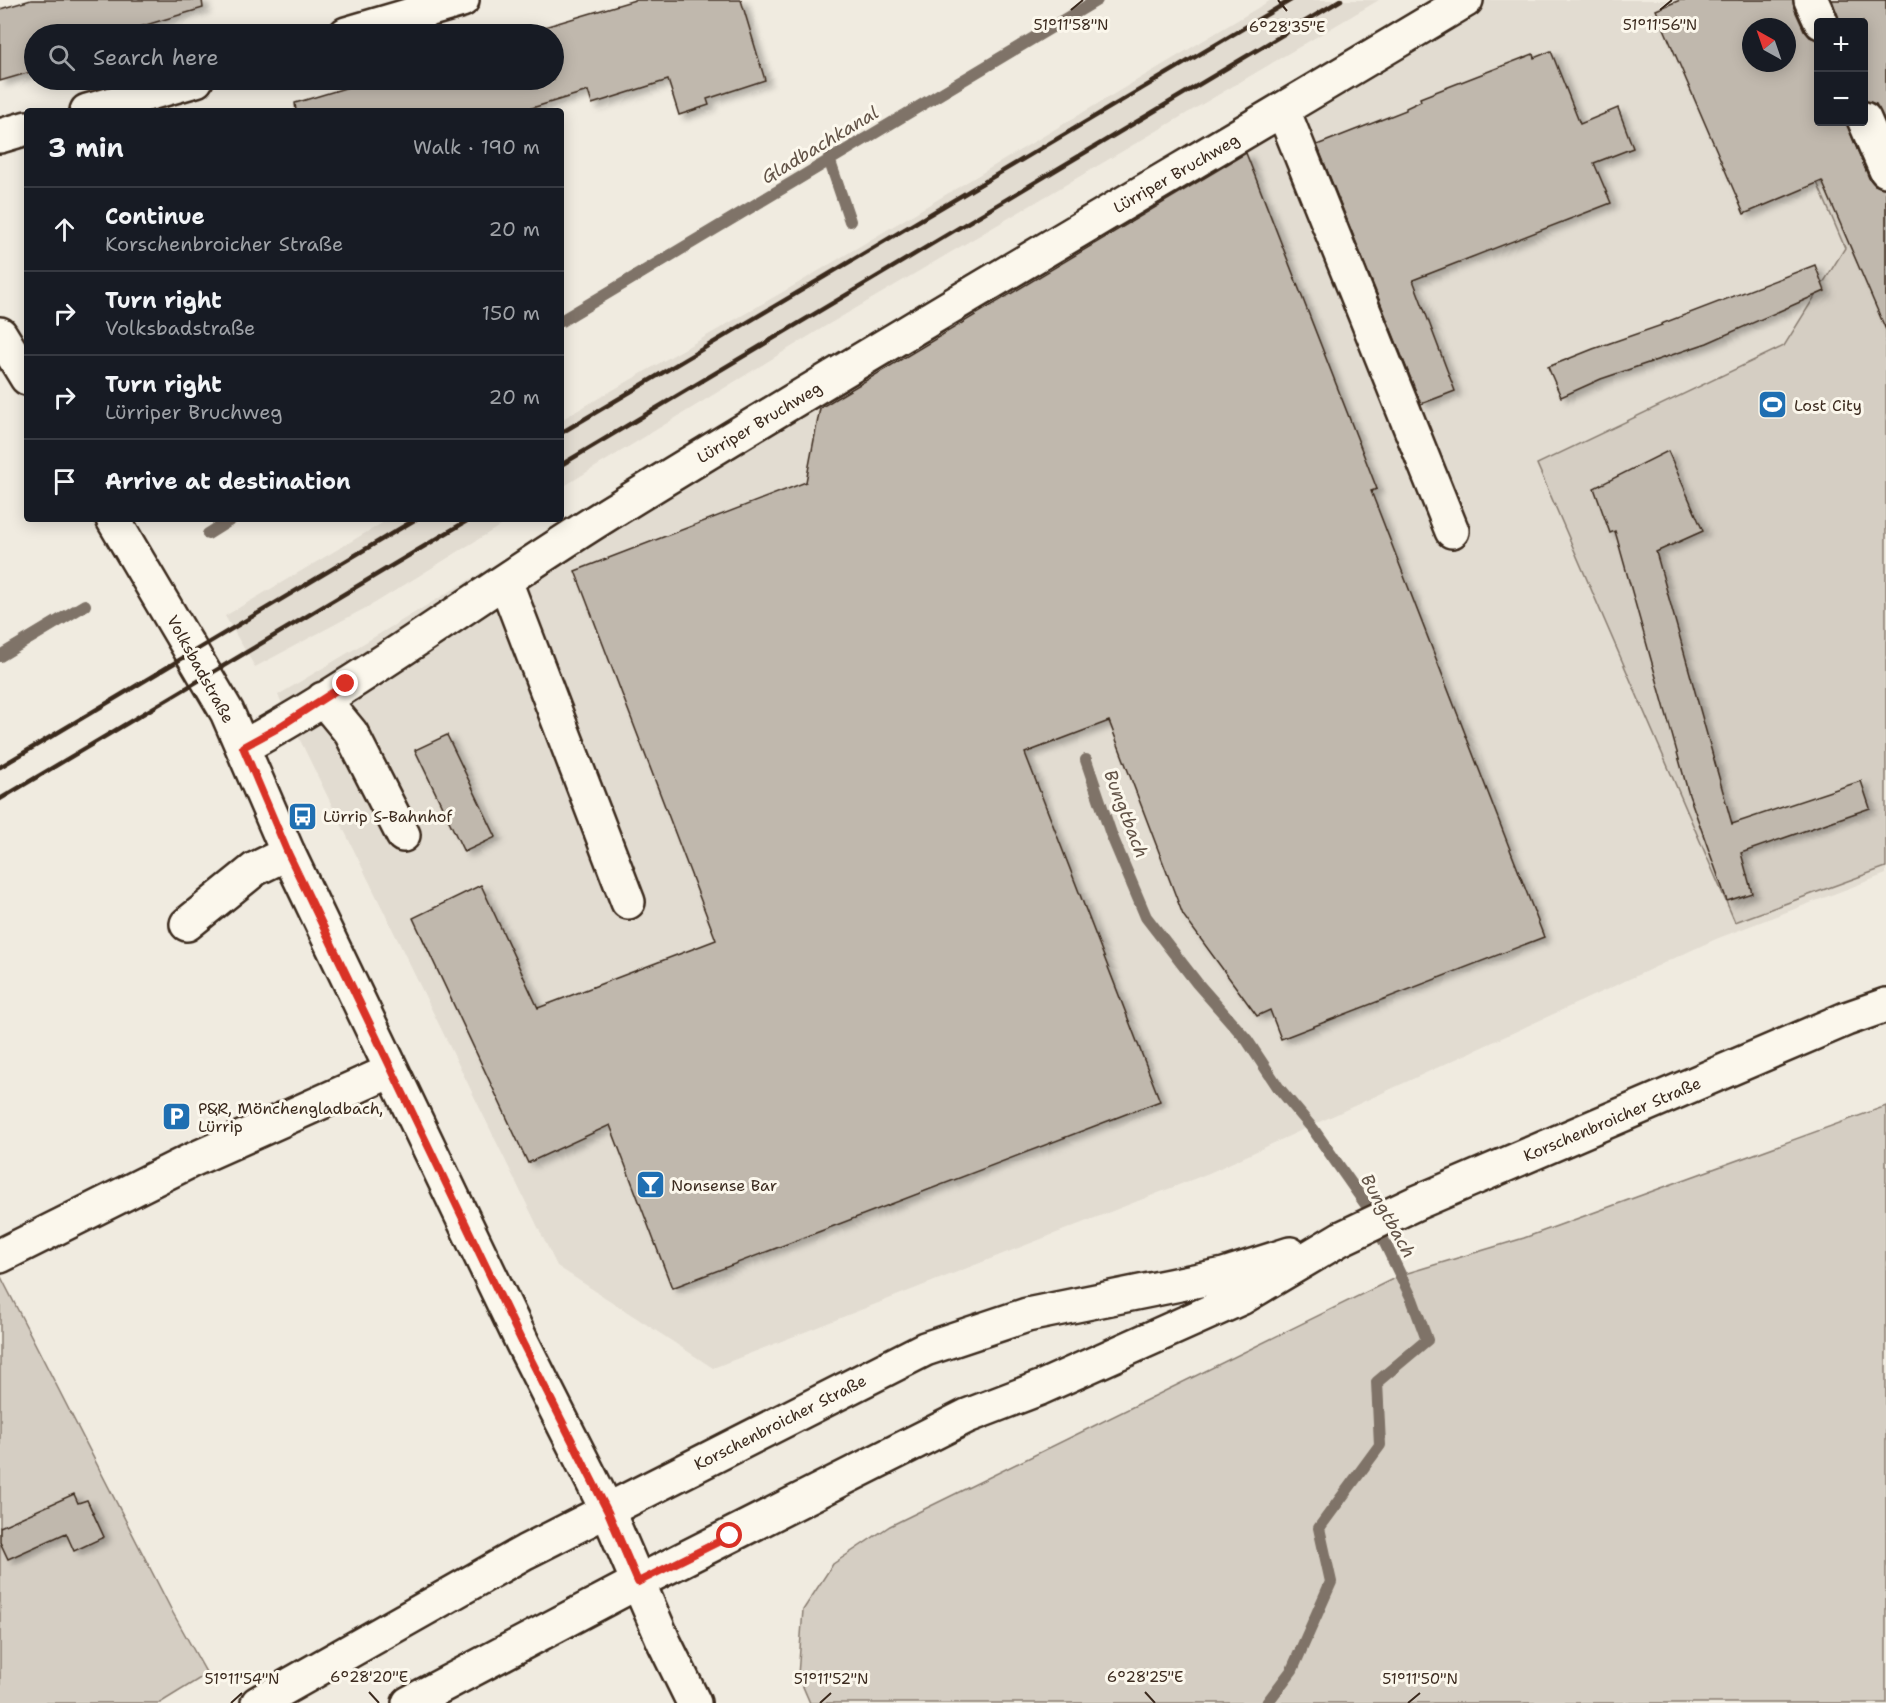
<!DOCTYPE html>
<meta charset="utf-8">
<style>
body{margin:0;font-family:"Shantell Sans",sans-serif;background:#20242c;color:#f1f3f6}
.controls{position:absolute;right:18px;top:18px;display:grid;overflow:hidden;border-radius:6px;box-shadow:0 3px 15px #0003}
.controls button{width:54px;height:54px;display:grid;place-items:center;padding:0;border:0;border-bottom:2px solid #363941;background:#171b24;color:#f1f3f6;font:30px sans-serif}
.compass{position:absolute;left:1742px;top:18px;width:54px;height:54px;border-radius:50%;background:#171b24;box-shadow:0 3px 15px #0003;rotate:320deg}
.stop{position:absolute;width:18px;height:18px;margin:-14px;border:4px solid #d93025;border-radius:50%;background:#fff}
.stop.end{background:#d93025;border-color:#fff;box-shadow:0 2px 6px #0008}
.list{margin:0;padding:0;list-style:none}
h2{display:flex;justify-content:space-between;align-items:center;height:78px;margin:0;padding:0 24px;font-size:26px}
h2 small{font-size:20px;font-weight:400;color:#9ea1a6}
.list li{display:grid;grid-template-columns:39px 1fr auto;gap:18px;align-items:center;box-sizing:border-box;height:84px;padding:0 24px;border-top:2px solid #363941}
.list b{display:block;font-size:22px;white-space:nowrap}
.list p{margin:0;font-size:20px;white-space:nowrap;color:#9ea1a6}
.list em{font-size:20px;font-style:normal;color:#9ea1a6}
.icon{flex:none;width:33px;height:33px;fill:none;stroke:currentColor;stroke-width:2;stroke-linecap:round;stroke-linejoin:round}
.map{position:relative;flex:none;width:1886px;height:1703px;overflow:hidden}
.search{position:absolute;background:#171b24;box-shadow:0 3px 15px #0003;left:24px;top:24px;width:540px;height:66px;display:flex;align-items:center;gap:15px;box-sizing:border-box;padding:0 21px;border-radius:33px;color:#9ea1a6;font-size:22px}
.panel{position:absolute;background:#171b24;box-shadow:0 3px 15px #0003;left:24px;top:108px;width:540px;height:414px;border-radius:6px}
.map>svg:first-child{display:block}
</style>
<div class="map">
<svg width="1886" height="1703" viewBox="0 0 1886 1703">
<defs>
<filter id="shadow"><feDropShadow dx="6" dy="4" stdDeviation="3" flood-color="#0004"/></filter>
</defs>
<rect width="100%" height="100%" fill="#f0ebe0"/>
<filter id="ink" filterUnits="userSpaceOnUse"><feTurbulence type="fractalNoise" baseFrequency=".0167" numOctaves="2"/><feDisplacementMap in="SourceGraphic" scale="12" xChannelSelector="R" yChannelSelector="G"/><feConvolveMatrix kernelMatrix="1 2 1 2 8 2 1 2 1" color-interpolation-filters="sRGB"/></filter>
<g filter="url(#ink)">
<!-- built -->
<path fill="#e2dcd1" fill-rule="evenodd" d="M 1271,0 L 1379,0 L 824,327 L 561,488 L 561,420 L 795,285 Z
M 1431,0 L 1886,0 L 1886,874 L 1716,939 L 1209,1173 L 713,1368 L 557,1266 L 278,695 ZM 1818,22 L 1864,22 L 1864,122 L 1818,122 ZM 1751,27 L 1787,27 L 1787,63 L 1751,63 Z
M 389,519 L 511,519 L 375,603 L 255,667 L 225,616 Z"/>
<!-- green -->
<path fill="#d5cec3" stroke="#887c70" stroke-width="1.5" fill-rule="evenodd" d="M 1739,0 L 1886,0 L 1886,867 L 1735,922 L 1537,464 L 1784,346 L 1845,248 L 1766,63 L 1787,63 L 1787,27 L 1751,27 ZM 1818,22 L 1864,22 L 1864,122 L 1818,122 Z
M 1886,1106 L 1886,1703 L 810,1703 L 798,1675 L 803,1610 L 833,1564 L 890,1526 L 1401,1275 L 1524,1238 Z
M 0,1275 L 173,1613 L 207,1674 L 160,1703 L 0,1703 Z"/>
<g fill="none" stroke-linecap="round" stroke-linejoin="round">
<!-- stream -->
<path stroke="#7f7367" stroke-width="12" d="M 829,159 L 850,221
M 561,321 L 1097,0
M 208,534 L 232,519
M 0,656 L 85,605
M 1086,760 L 1111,834 L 1146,917 L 1197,983 L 1247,1040 L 1278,1087 L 1313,1129 L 1367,1206 L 1412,1299 L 1427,1340 L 1377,1382 L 1380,1445 L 1319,1528 L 1331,1582 L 1292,1670 L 1267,1703"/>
</g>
<!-- building -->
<path fill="#c0b8ad" stroke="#3b2a1e" stroke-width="1.5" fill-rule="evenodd" filter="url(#shadow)" d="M 31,0 L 202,0 L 203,8 L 116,34 L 34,34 L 34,71 L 0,81 L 0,9 Z
M 635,0 L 741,0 L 765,80 L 707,99 L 709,105 L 679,115 L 668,80 L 592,104 L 588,91 L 522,111 L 296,111 L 295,103 L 372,80 L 554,80 L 554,34 L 521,34 Z
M 1680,0 L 1793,0 L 1794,8 L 1804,30 L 1810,37 L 1818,40 L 1818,122 L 1846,122 L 1869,178 L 1875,185 L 1886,188 L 1886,330 L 1822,181 L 1744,214 L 1656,10 ZM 1751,27 L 1787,27 L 1787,63 L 1751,63 Z
M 1832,0 L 1886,0 L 1886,123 L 1876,104 L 1863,101 L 1863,22 L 1840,22 Z
M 1551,51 L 1580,124 L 1618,108 L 1633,148 L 1594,163 L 1611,203 L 1413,280 L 1455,391 L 1421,404 L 1317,145 L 1406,110 L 1406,108 L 1421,101 L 1420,98 L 1533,54 L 1534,58 Z
M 1246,153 L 1377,489 L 1371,491 L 1544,937 L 1281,1039 L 1270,1010 L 1257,1016 L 1183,915 L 1109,721 L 1025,753 L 1160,1101 L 672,1288 L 610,1125 L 528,1163 L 413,918 L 481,885 L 538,1008 L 716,940 L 575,571 L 806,482 L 820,408 Z
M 1815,265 L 1825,291 L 1707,343 L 1601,379 L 1561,397 L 1548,367 L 1593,349 L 1662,325 L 1661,324 Z
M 1668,451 L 1703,531 L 1656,552 L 1732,824 L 1861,781 L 1870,808 L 1741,853 L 1752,893 L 1727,901 L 1689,795 L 1615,531 L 1610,533 L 1594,488 Z
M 447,735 L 496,837 L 464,852 L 415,750 Z
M 74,1494 L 78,1503 L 87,1500 L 104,1537 L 74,1551 L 66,1533 L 8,1559 L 0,1542 L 0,1527 Z"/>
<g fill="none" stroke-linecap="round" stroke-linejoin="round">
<defs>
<path id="minor" d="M 1811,0 L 1821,22
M 346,34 L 462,0
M 1283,110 L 1452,531
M 87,111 L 196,80
M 1864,119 L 1886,170
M 0,136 L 27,128
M 505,581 L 628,902
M 323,699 L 351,733 L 403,835
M 243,747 C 373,676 493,584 619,507 C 899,334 1184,169 1466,0
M 187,924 L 255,869 L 288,853
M 0,1256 L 190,1161 L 391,1071
M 638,1582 L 664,1642 L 694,1703"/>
<path id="major" d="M 0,334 L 27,378
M 113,519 L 227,712 L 288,853 L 523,1344 L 608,1512 L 638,1582
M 258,1703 L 525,1552 L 925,1349 L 1027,1315 L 1224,1275 L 1290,1254
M 409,1703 L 638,1582 L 967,1416 L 1040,1388 L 1241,1298 L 1340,1239 L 1416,1203 L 1846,1019 L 1886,1005"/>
</defs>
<!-- minor casing -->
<use href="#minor" stroke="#3b2a1e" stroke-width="38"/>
<!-- major casing -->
<use href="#major" stroke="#3b2a1e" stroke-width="38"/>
<!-- minor -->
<use href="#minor" stroke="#fbf7ec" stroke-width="33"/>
<!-- major -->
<use href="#major" stroke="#fbf7ec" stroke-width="33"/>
<!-- rail -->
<path stroke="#3b2a1e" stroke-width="4.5" d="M 561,433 L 1291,0
M 561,465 L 1341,0
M 0,767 L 416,519
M 0,799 L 470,519"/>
</g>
</g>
<g fill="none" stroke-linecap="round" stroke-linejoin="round" filter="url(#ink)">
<!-- route -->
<path stroke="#d93025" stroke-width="8" d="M 346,684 L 276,729 L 243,747 L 288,853 L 523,1344 L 608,1512 L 638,1582 L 730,1536"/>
</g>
<!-- ticks -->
<path fill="none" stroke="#3b2a1e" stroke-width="2" d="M 1278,0 L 1287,11M 1071,10 L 1083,0M 1660,10 L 1672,0M 369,1692 L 379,1703M 1145,1692 L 1155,1703M 231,1703 L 242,1693M 820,1703 L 831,1693M 1408,1703 L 1420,1693"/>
<!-- icons -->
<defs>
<symbol id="stadium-square" viewBox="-11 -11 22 22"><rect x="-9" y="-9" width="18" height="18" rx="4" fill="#1f6fb2" stroke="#fbf7ec"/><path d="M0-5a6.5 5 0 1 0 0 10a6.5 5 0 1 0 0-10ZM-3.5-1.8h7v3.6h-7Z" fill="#fff"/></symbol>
<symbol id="bus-square" viewBox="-11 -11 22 22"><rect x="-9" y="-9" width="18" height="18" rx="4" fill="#1f6fb2" stroke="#fbf7ec"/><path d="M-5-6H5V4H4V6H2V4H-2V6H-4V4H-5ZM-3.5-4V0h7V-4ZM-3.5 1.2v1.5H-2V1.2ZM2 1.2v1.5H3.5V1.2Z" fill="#fff"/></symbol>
<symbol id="parking-square" viewBox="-11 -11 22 22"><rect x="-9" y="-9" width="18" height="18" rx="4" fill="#1f6fb2" stroke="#fbf7ec"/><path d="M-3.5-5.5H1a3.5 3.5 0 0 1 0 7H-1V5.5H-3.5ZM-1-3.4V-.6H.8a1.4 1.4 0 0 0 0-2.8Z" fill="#fff"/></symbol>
<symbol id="bar-square" viewBox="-11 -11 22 22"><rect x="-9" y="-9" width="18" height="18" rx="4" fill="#1f6fb2" stroke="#fbf7ec"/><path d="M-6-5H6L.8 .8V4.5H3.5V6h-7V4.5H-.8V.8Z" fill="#fff"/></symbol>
</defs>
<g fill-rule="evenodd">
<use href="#stadium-square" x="1756" y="388" width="33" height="33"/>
<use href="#bus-square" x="286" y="800" width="33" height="33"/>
<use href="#parking-square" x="160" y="1100" width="33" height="33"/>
<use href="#bar-square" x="634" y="1168" width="33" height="33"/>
</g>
<g text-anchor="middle" stroke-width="6" stroke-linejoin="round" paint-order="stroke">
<!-- street labels -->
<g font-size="16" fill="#3b2a1e" stroke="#fbf7ec">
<text transform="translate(1176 173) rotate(-30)" y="6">Lürriper Bruchweg</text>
<text transform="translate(759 422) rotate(-31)" y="6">Lürriper Bruchweg</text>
<text transform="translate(201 669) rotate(61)" y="6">Volksbadstraße</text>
<text transform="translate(1612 1119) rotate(-23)" y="6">Korschenbroicher Straße</text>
<text transform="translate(780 1422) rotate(-27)" y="6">Korschenbroicher Straße</text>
</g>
<!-- poi labels -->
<g font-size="16" fill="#3b2a1e" stroke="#fbf7ec" text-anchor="start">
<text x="1794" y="411">Lost City</text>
<text x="323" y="822">Lürrip S-Bahnhof</text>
<text x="198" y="1114">P&amp;R, Mönchengladbach,<tspan x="198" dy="18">Lürrip</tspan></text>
<text x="671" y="1191">Nonsense Bar</text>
</g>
<!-- water labels -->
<g font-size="18" font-style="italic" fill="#635448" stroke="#fbf7ec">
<text transform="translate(820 145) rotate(-31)" y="6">Gladbachkanal</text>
<text transform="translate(1126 814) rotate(69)" y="6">Bungtbach</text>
<text transform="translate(1388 1216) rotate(61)" y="6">Bungtbach</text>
</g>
</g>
<g font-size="15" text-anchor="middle" fill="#3b2a1e" stroke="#fbf7ec" stroke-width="6" stroke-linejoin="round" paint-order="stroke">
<text x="1071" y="30">51°11'58"N</text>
<text x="1660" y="30">51°11'56"N</text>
<text x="1287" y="32">6°28'35"E</text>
<text x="369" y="1682">6°28'20"E</text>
<text x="1145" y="1682">6°28'25"E</text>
<text x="242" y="1684">51°11'54"N</text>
<text x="831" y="1684">51°11'52"N</text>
<text x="1420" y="1684">51°11'50"N</text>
</g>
</svg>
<div class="controls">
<button>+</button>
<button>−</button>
</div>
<svg class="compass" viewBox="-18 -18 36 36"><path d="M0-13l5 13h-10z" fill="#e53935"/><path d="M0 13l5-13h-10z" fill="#9ea1a6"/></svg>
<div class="stop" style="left:730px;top:1536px"></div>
<div class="stop end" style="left:346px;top:684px"></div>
<div class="search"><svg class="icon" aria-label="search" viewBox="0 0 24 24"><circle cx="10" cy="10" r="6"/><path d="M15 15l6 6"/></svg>Search here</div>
<section class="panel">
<h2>3 min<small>Walk · 190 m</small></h2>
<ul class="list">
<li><svg class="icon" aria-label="ahead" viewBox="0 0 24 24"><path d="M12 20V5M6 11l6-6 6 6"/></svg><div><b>Continue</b><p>Korschenbroicher Straße</p></div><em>20 m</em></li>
<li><svg class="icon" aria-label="right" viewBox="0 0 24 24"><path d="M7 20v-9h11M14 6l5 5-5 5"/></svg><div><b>Turn right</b><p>Volksbadstraße</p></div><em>150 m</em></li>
<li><svg class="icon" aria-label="right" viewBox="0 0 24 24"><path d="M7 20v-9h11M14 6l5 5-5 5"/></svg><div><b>Turn right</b><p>Lürriper Bruchweg</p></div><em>20 m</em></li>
<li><svg class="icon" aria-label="arrive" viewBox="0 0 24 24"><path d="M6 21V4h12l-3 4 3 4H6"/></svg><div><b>Arrive at destination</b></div></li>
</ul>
</section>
</div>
